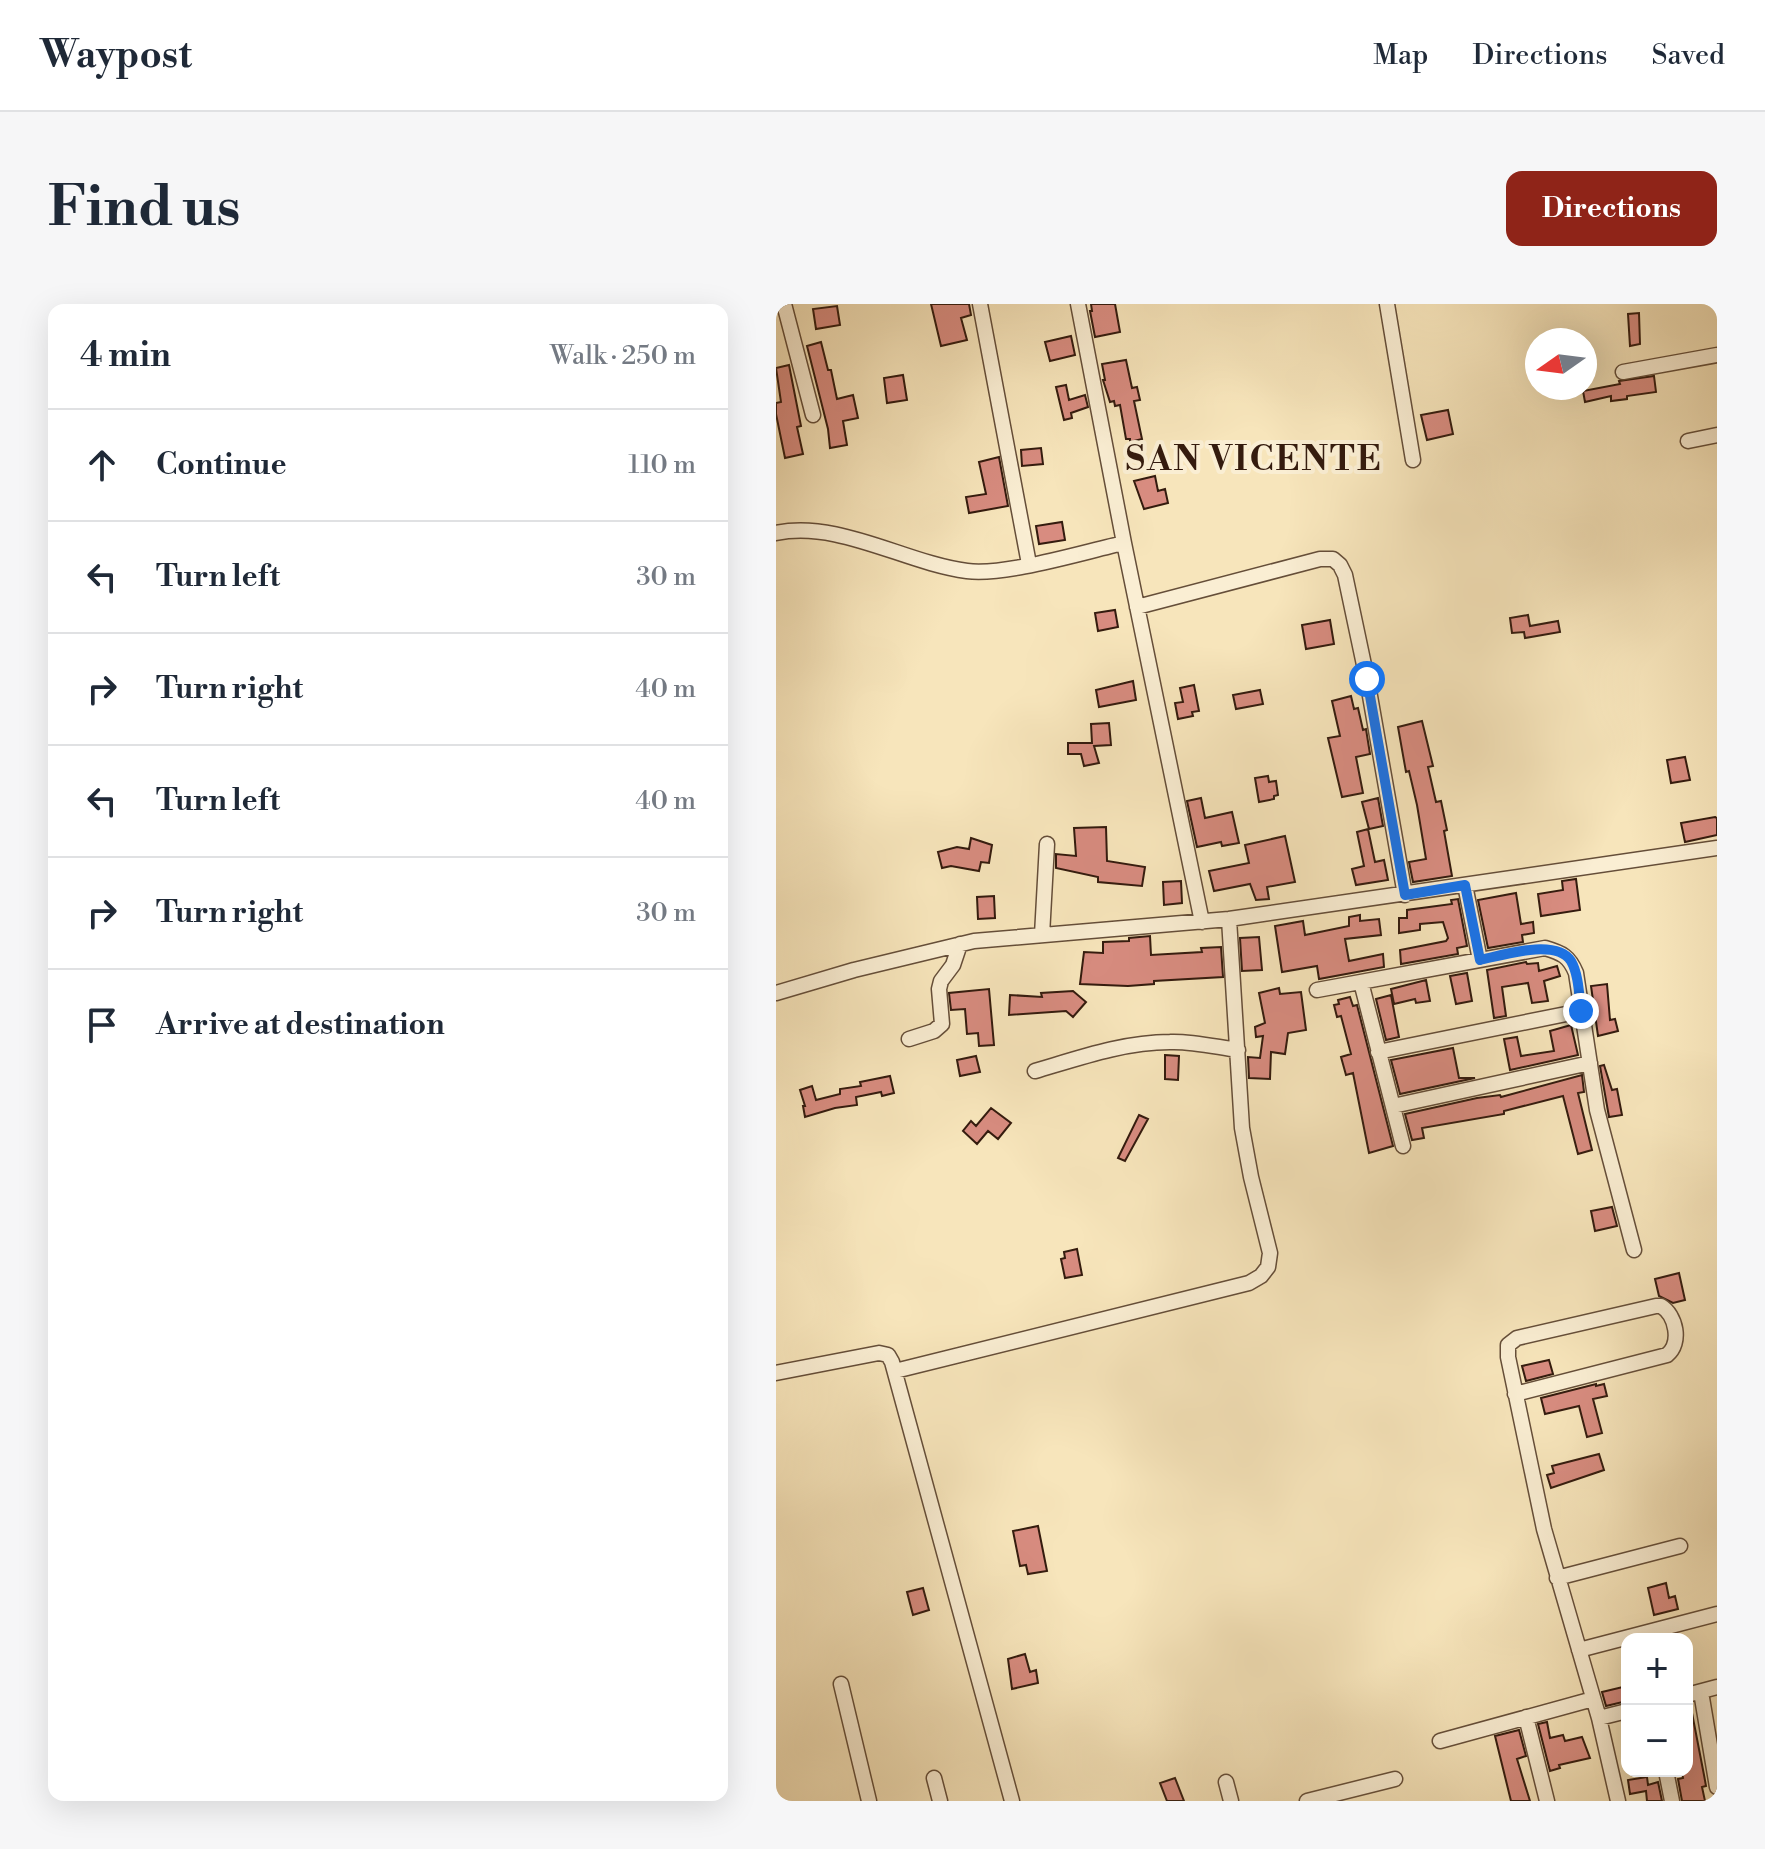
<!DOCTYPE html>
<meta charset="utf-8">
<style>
body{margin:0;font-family:"Libre Bodoni",serif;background:#f6f6f7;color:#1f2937}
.controls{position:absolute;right:24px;bottom:24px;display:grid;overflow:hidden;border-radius:16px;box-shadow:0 8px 32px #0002}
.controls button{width:72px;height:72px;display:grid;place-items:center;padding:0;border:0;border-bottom:2px solid #e0e1e3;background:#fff;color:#1f2937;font:40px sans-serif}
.compass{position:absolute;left:749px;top:24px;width:72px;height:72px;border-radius:50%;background:#fff;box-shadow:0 8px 32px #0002;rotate:256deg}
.stop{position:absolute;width:24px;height:24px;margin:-18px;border:6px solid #1a73e8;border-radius:50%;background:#fff}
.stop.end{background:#1a73e8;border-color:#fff;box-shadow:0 2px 8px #0008}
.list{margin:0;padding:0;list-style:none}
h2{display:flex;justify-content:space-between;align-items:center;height:104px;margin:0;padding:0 32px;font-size:34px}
h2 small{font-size:26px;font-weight:400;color:#747a83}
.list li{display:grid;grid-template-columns:52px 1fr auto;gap:24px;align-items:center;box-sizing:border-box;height:112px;padding:0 32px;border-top:2px solid #e0e1e3}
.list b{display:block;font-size:30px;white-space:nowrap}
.list em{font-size:26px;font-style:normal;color:#747a83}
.icon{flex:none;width:44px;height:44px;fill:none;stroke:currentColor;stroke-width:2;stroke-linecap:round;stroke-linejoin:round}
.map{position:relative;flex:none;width:941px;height:1497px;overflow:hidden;border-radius:16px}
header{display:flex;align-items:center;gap:48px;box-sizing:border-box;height:112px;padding:0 40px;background:#fff;border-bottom:2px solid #e0e1e3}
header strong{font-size:38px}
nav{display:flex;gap:44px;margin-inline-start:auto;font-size:28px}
.intro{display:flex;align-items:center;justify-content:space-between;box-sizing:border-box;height:192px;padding:0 48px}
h1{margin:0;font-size:56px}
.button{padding:20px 36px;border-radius:16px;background:#8f2418;color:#fff;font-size:28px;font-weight:700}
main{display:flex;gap:48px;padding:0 48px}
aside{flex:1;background:#fff;border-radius:16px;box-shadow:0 8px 32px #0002}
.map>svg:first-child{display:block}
</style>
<header>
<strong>Waypost</strong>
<nav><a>Map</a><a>Directions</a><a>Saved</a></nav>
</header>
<div class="intro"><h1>Find us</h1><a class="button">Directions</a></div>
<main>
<aside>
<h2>4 min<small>Walk · 250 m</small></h2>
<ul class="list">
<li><svg class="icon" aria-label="ahead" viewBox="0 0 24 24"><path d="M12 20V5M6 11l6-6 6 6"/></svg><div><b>Continue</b></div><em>110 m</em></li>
<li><svg class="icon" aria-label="left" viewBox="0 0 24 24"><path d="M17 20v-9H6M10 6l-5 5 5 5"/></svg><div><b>Turn left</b></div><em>30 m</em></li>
<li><svg class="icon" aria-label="right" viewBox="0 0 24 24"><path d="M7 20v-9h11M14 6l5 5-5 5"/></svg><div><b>Turn right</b></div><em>40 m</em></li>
<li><svg class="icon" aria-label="left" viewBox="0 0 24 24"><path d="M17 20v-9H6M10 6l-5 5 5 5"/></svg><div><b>Turn left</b></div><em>40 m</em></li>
<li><svg class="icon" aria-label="right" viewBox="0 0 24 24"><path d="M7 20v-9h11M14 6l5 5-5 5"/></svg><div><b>Turn right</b></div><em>30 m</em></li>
<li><svg class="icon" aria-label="arrive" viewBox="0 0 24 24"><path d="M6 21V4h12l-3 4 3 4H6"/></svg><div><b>Arrive at destination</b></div></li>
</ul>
</aside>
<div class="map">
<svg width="941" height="1497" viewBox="0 0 941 1497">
<rect width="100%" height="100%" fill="#f7e5bb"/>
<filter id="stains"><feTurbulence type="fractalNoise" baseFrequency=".0025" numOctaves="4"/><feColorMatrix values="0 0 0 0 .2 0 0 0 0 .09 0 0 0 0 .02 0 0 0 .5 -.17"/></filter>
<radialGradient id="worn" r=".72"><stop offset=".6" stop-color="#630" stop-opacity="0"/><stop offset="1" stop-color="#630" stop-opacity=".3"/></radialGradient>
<!-- building -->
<path fill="#d88c80" stroke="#341b0e" stroke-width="2" d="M 155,0 L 193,0 L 195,11 L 185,14 L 191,36 L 165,42 Z
M 315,0 L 339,0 L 344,28 L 319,33 L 314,7 L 316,7 Z
M 61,2 L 64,21 L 40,25 L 37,5 Z
M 863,9 L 864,40 L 854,42 L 852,10 Z
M 295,32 L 299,51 L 274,57 L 269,38 Z
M 45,38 L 52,66 L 55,66 L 61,95 L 77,91 L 82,114 L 67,117 L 71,141 L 54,144 L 52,125 L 31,42 Z
M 350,56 L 356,84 L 361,83 L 364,96 L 358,97 L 366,135 L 354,138 L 354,135 L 350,135 L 344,101 L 339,102 L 338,97 L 334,98 L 327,76 L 329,76 L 326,60 Z
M 13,61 L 25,122 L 21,123 L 27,150 L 9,154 L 0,110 L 0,99 L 5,98 L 0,64 Z
M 127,71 L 131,96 L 111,99 L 108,74 Z
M 878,72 L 880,88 L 851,92 L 851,95 L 835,97 L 835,92 L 809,98 L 807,87 L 844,80 L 843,77 Z
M 290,81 L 293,96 L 309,91 L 312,103 L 295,109 L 296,114 L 288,116 L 280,83 Z
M 672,106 L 677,130 L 651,136 L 645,111 Z
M 265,144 L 267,160 L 246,162 L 245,146 Z
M 223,153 L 232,202 L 193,209 L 190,193 L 210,190 L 203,158 Z
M 379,172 L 382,187 L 389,185 L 392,199 L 368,205 L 358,177 Z
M 286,218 L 289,236 L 263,240 L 260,222 Z
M 339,306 L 342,323 L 322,327 L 319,309 Z
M 752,311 L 754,322 L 782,317 L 784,328 L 749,334 L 748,328 L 736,329 L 734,314 Z
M 554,316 L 558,340 L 530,345 L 526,321 Z
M 357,377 L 360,396 L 323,403 L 320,386 Z
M 418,381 L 423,407 L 416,408 L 417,412 L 402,415 L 399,399 L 407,398 L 404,384 Z
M 484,386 L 487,400 L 460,405 L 457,391 Z
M 575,392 L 578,405 L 582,404 L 587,426 L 590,425 L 594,450 L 580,453 L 587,489 L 566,493 L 552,434 L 564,432 L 556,397 Z
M 646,417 L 657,462 L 652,463 L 660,498 L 665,497 L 671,526 L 668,527 L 676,572 L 637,578 L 633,558 L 650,555 L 641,501 L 633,467 L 630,468 L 622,423 Z
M 333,419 L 335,441 L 318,442 L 323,459 L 308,462 L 305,450 L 292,450 L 292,439 L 316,439 L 315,420 Z
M 909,453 L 914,476 L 895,479 L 891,456 Z
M 492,472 L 493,478 L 500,477 L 502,491 L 498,492 L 498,495 L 483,498 L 479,474 Z
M 425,494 L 429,514 L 456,508 L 463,539 L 446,542 L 445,538 L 421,543 L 411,497 Z
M 602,494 L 607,522 L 593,525 L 586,498 Z
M 939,513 L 941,514 L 941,531 L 909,538 L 905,519 Z
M 330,523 L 331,557 L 369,563 L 366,582 L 322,578 L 322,573 L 280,564 L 280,550 L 300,552 L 298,524 Z
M 592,525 L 599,558 L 608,556 L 612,576 L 580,581 L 576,565 L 588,562 L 581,528 Z
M 509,532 L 519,578 L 491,583 L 493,595 L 480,596 L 474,580 L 438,587 L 433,567 L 473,559 L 469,541 Z
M 195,534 L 216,541 L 213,559 L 205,558 L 203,567 L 175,562 L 166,564 L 162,548 L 181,543 L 193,545 Z
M 800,575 L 804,606 L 765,612 L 762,590 L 787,586 L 786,577 Z
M 405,577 L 406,599 L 388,601 L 387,578 Z
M 740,589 L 745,620 L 757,618 L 758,629 L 746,631 L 747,638 L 712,644 L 702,596 Z
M 218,592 L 219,614 L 202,615 L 201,593 Z
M 682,595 L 691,642 L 681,644 L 682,650 L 625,660 L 624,646 L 670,637 L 672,634 L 667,618 L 644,620 L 644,626 L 623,629 L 623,614 L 631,614 L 631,606 L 676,600 L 675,596 Z
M 584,611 L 584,617 L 603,615 L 605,631 L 569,635 L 573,657 L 607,650 L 608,663 L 543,675 L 541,662 L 506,668 L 499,622 L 527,617 L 529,631 L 573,622 L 573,613 Z
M 374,632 L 375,651 L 426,648 L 425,644 L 445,643 L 447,673 L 378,677 L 378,680 L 352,682 L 304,680 L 308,648 L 327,649 L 327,638 L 353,637 L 353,634 Z
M 483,633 L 486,666 L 466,667 L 464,634 Z
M 750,658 L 751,660 L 762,659 L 763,667 L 781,662 L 784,672 L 768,677 L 772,697 L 756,699 L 752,679 L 726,683 L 730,712 L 718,714 L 711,666 Z
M 691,669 L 696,697 L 680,700 L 674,672 Z
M 650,676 L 654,697 L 640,699 L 639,695 L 618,700 L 615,685 Z
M 831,680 L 834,716 L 839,715 L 842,727 L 822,732 L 815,682 Z
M 503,684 L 504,690 L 525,688 L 530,726 L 512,729 L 509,750 L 495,748 L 494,775 L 473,774 L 472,753 L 484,754 L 487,732 L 480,733 L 479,723 L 489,719 L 483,689 Z
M 213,685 L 218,741 L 203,742 L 202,729 L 191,730 L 189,705 L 175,706 L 173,689 Z
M 297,687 L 310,698 L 297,713 L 290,707 L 233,711 L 234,691 L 266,693 L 265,689 Z
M 615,691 L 623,733 L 610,736 L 600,695 Z
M 574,693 L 577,702 L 581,701 L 617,842 L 593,849 L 577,769 L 570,771 L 565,753 L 575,750 L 565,712 L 561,713 L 558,701 L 563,700 L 562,696 Z
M 795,721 L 802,751 L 734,766 L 728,735 L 741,733 L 745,752 L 778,747 L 774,727 Z
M 677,744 L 683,774 L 699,774 L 624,790 L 615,756 Z
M 389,751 L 403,752 L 402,776 L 389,775 Z
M 200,752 L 204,768 L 184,772 L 181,756 Z
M 828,761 L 836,786 L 841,785 L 846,811 L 833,813 L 824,762 Z
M 806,771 L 808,788 L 802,789 L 816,846 L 802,850 L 787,792 L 728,807 L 728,810 L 646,824 L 648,834 L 636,836 L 629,810 L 701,794 L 724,791 L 725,793 Z
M 114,772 L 118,789 L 106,792 L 105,788 L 80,793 L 81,801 L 59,804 L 29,813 L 27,802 L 29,802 L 24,786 L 36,782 L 40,796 L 64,790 L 64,785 L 85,782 L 84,778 Z
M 215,804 L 235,819 L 222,835 L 212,827 L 201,840 L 187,827 L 195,817 L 200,822 Z
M 363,811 L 372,815 L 349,857 L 342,854 Z
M 836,903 L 841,922 L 819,927 L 815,907 Z
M 301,945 L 306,971 L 289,974 L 285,955 L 289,954 L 288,948 Z
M 903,969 L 909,996 L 897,999 L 883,992 L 879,975 Z
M 773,1056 L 777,1070 L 750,1077 L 746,1062 Z
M 820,1080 L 820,1082 L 828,1080 L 831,1092 L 817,1095 L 826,1129 L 811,1133 L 803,1102 L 769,1110 L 765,1094 Z
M 823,1150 L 828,1166 L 775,1184 L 771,1171 L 778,1169 L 776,1162 Z
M 262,1222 L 271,1267 L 252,1270 L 250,1261 L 244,1262 L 237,1227 Z
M 890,1279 L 893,1294 L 899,1292 L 902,1305 L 878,1311 L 872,1284 Z
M 147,1284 L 153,1306 L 137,1311 L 131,1288 Z
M 249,1350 L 254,1368 L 260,1366 L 262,1379 L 236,1385 L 232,1355 Z
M 851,1382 L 851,1397 L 830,1402 L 826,1388 Z
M 916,1409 L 928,1471 L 930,1482 L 926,1483 L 929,1497 L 906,1497 L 902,1475 L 907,1474 L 906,1467 L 911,1467 L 911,1410 Z
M 771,1418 L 774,1434 L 787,1431 L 789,1437 L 806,1433 L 814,1454 L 783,1461 L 784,1464 L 774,1467 L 762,1420 Z
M 743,1426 L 750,1452 L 741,1455 L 754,1497 L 735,1497 L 719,1432 Z
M 871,1473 L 872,1481 L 882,1478 L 886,1497 L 871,1497 L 870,1487 L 854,1490 L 852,1476 Z
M 399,1474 L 408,1497 L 391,1497 L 384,1479 Z"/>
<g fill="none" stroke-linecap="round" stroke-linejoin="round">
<defs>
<path id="minor" d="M 8,0 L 37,111
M 204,0 L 253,260
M 302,0 L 348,239 L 426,618
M 611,0 L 637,156
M 847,68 L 941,51
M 912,137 L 941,131
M 0,229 C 63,216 129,259 191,267 C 230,272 307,248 348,239
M 361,303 L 544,255 L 557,255 L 564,261 L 569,271 L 591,375 L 629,591
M 689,581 L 704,656
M 266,631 L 271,540
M 585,678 L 627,842
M 541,686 L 769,644 C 786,649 793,652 800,669 L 821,806 L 858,946
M 0,689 L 78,666 L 198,637 L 453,615 L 941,544
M 133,735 L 158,727 L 166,720 L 163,685 L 165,677 L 177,661 L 184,640
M 602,748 L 805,707
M 259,767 C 303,754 348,738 394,738 C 416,737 440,743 462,746
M 617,802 L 814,759
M 119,1067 L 473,979 L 485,972 L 492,963 L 494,949 L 475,873 L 466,824 L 453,615
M 0,1069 L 103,1049 L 112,1051 L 116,1058 L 236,1497
M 739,1090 L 891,1051 C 906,1039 900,1011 885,1002 L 880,1002 L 741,1034 L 732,1041 L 732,1053 L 768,1225 L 823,1414 L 842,1497
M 781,1274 L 904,1242
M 803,1346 L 941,1310
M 65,1380 L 93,1497
M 925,1388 L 941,1483
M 911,1391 L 941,1383
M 750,1413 L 771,1497
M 823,1414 L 851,1407
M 664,1437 L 817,1395
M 890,1467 L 896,1497
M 158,1474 L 164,1497
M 450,1478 L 455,1497
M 531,1497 L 619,1475"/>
</defs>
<!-- minor casing -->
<use href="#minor" stroke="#654e39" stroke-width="17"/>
<!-- minor -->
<use href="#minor" stroke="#faeed3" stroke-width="14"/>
</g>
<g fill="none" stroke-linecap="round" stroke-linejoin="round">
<!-- route -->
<path stroke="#1a73e8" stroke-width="10" d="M 591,375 L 629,591 L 689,581 L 704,656 C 727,651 780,634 795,657 C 803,671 803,692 805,707"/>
</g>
<g text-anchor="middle" stroke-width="8" stroke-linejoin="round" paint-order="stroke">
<!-- district labels -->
<g font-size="34" font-weight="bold" letter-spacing="2" fill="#341b0e" stroke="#faeed3">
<text x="478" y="166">SAN VICENTE</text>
</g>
</g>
<rect width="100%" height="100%" filter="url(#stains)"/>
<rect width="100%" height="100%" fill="url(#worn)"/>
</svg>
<div class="controls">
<button>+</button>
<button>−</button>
</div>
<svg class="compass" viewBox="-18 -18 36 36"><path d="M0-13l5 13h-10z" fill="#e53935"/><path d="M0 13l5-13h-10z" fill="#747a83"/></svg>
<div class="stop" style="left:591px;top:375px"></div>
<div class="stop end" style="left:805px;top:707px"></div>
</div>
</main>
